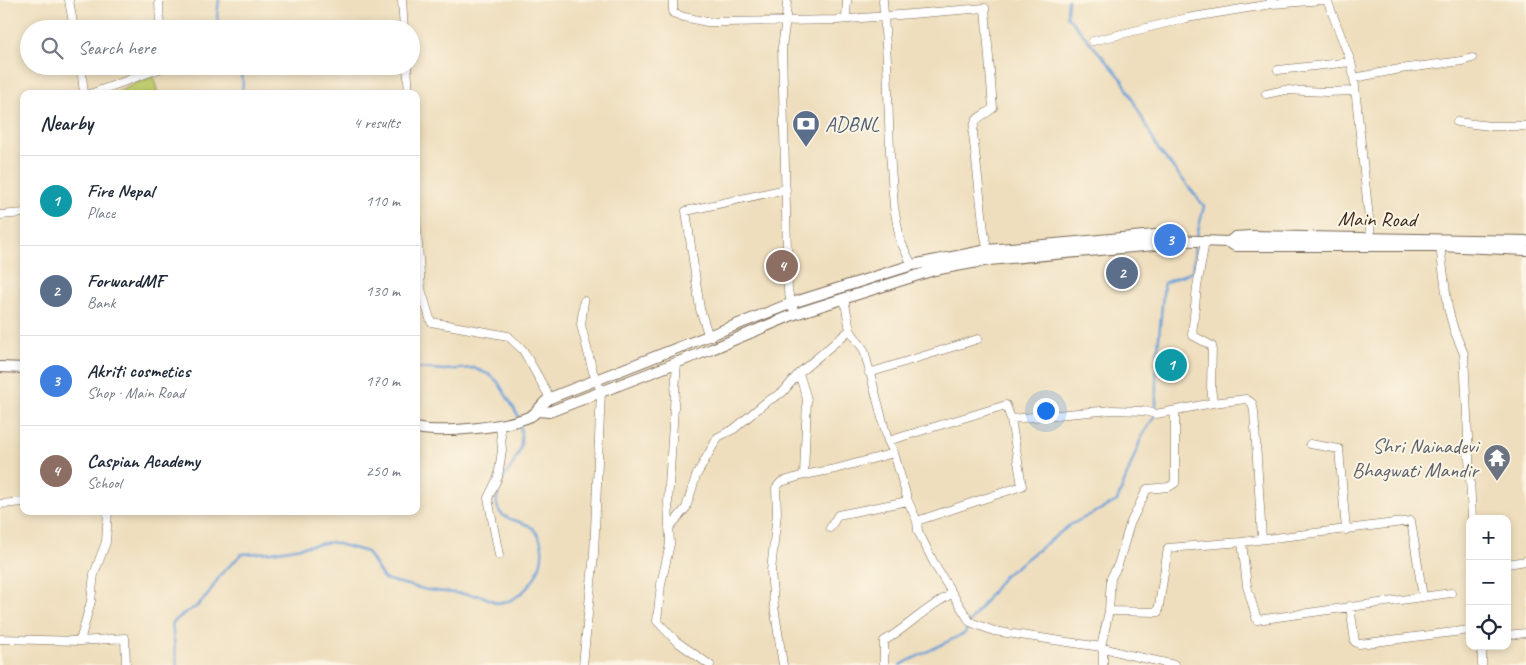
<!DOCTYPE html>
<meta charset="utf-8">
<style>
body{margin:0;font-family:Caveat,sans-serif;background:#f6f6f7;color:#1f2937}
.controls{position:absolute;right:15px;bottom:15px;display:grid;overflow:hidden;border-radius:10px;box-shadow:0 2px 8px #0003}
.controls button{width:45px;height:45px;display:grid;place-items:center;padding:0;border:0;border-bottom:1px solid #e0e1e3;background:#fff;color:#1f2937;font:25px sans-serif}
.you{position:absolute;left:1045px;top:410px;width:18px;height:18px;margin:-12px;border:4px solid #fff;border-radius:50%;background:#1a73e8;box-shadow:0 0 0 8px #1a73e833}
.badge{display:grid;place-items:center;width:32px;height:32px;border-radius:50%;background:#d1495b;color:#fff;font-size:16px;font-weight:700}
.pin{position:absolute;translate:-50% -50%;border:2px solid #fff;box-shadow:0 1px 5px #0006}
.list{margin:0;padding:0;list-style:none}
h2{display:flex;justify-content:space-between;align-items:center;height:65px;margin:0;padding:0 20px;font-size:21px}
h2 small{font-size:16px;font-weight:400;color:#747a83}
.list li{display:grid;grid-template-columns:32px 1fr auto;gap:15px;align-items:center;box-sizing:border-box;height:90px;padding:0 20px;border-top:1px solid #e0e1e3}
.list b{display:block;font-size:19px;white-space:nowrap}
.list p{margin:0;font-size:16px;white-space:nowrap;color:#747a83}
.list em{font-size:16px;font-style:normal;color:#747a83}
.icon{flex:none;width:28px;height:28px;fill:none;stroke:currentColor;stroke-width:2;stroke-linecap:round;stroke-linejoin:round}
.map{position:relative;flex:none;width:1526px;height:665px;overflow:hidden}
.search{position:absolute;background:#fff;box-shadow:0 2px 8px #0003;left:20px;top:20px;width:400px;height:55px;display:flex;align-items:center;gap:12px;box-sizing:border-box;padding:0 18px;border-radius:28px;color:#747a83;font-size:19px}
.panel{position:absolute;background:#fff;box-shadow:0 2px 8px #0003;left:20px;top:90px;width:400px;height:425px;border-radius:10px}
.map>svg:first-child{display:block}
</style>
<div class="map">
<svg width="1526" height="665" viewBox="0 0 1526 665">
<rect width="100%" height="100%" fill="#fcf5e5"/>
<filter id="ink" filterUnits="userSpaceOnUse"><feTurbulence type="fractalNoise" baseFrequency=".02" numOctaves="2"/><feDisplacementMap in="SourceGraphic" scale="10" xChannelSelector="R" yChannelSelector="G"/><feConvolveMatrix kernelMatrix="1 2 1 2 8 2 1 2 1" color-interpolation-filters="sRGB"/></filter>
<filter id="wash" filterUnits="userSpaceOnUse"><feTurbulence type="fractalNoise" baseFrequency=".0096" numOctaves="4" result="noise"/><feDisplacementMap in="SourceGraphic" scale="20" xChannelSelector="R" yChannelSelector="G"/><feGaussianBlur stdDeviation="1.12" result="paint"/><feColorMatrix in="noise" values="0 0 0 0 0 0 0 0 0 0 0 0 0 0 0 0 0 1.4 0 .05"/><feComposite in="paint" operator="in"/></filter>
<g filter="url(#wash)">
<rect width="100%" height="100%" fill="#eedebd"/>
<!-- green -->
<path fill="#c1ce70" stroke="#7e7c47" d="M 153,75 L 158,94 L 114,94 Z"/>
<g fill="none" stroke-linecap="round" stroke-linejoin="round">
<!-- stream -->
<path stroke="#6a9fd7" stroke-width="2.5" d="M 219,0 L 217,16 L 220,29
M 1068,0 L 1067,16 L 1122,79 L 1158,149 L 1204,206 L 1196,239
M 238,66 L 243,81 L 242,94
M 416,368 L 444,370 L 474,368 L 490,375 L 498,382 L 519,417
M 1156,411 L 1156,370 L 1164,283 L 1193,271 L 1195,244
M 177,665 L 172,623 L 186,612 L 196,607 L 207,596 L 221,574 L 242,554 L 272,552 L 331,542 L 367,552 L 384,579 L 427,590 L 482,596 L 497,603 C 501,602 507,602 511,600 C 534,589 552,555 536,532 C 527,518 500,524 497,505 C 494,483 514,469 520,449 C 522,441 521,431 520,423
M 900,665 L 965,633 L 970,622 L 1003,577 L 1070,525 L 1117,501 L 1142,436 L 1155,416"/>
</g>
</g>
<g filter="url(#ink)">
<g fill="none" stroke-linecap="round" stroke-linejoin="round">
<defs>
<path id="minor" d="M 69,0 L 74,29
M 159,0 L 160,29
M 402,0 L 404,29
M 673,0 L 673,13 L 684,17 L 707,22 L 725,22 L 837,20 L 985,8 L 993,108 C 981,119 974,114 973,134 L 984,231 L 988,253
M 787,0 L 786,20 L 782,47 L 788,291 L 795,314
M 883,0 L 887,61 L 890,152 L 894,207 L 900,240 L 912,265
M 1271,0 L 1272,4 L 1323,0
M 1327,0 L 1351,62 L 1354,78 L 1371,237
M 846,18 L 847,0
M 1093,41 L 1187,18 L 1272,4
M 81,66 L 84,94
M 407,66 L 409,94
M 1278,70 L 1351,62
M 1354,78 L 1400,69 L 1462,61 L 1472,58
M 90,94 L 167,66
M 1266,94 L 1285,90 L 1326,92 L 1354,91
M 1457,122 L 1490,126 L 1526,126
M 0,215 L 24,213
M 416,216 L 421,289 L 431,322 L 508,336 L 523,350 L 550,398
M 1440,246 L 1448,308 L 1454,330 L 1464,354 L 1472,519
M 844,298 L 850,330 L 864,350 L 888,441 L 894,453 L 908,501 L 917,521 L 918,531 L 936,567 L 970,622 L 994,631 L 1101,647 L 1125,654 L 1175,665
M 709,337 L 700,309 L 686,211 L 786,189
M 677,361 L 668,502 L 670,544 L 661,584 L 657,621 L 676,641 L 710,665
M 799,373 L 807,399 L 804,475
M 869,373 L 978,339
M 1213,403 L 1246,399 L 1252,403 L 1254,411 L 1262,539
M 888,441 L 1006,405 L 1011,419 L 1112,410 L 1144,411 L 1156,414 L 1213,403 L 1211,387 L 1212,346 L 1192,335 L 1197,287 L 1205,241
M 1310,444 L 1339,449 L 1346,530
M 0,504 L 24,502
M 917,521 L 1022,486 L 1011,419
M 669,528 L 686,508 L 696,476 L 718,437 L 734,429 L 766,402 L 783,392 L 799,373 L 850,330
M 830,528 L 838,515 L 908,501
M 1242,542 L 1411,521 L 1423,597
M 499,555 L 488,498 L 498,477 L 502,450 L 500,424
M 1507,564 L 1526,561
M 1350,606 L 1355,642 L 1359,644 L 1470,630
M 1109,611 L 1111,578 L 1118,565 L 1130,524 L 1147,489 L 1169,487 L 1175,483 L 1175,411
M 1507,635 L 1526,633
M 0,639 L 80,641 L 125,638 L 126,665
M 80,641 L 91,601 L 94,574 L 106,542 L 108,511
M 1482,646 L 1482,665
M 583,665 L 594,554 L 601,391 L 593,372 L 581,325 L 584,301
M 783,665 L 774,606 L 771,571 L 777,513 L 776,488 L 781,482 L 804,475 L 835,469 L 894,453
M 884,665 L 884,641 C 908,627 927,606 952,594
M 1103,665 L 1103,652 L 1101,647 L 1109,611 L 1158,612 L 1168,548 L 1242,542 L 1247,586 L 1257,620 L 1451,593"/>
<path id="major" d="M 1229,242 L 1235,237 L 1250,236 L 1526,241
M 0,367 L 24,368
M 538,411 L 549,412 L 557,409 L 712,349 L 795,314 L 934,270 L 989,260 L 1155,245 L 1169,240 L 1229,242 L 1235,246 L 1440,246 L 1526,250
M 416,428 C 442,434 507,427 531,416 C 539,411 542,403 550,398 L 792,303 L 912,265 L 988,250 L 1155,235 L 1169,240"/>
</defs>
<!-- minor casing -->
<use href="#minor" stroke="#7a6956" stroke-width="9"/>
<!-- major casing -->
<use href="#major" stroke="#7a6956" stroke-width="12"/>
<!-- minor -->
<use href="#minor" stroke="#fff" stroke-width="8"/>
<!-- major -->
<use href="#major" stroke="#fff" stroke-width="10"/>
</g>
</g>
<!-- icons -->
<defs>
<symbol id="bank-pin" viewBox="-11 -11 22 30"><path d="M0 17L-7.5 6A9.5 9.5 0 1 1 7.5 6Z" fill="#5c6f8a" stroke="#fcf5e5"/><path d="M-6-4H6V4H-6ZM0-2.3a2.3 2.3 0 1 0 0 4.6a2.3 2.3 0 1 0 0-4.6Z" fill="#fff"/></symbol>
<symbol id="temple-pin" viewBox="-11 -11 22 30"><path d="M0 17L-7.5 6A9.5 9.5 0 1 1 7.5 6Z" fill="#6b7280" stroke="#fcf5e5"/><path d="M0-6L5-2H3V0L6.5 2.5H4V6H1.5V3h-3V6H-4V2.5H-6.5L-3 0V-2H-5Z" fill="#fff"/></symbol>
</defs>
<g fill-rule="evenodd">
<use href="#bank-pin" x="790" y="108" width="32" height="43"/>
<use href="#temple-pin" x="1481" y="442" width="32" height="43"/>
</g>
<g text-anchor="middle" stroke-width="4" stroke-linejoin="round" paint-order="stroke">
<!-- service labels -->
<g font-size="21" fill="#4e5e75" stroke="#fcf5e5" text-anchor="start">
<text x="825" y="131">ADBNL</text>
</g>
<!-- street labels -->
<g font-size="21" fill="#3b2a1e" stroke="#fcf5e5">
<text transform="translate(1377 219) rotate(1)" y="7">Main Road</text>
</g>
<!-- worship labels -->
<g font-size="21" fill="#5b616d" stroke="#fcf5e5" text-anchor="end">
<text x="1478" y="453">Shri Nainadevi<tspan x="1478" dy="24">Bhagwati Mandir</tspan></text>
</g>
</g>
</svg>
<div class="controls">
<button>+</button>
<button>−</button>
<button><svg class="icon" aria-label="locate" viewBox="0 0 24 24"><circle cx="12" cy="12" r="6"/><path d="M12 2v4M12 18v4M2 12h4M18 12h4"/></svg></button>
</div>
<div class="you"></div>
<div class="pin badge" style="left:1171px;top:365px;background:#0f9aa8">1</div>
<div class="pin badge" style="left:1122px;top:273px;background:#5c6f8a">2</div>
<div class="pin badge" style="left:1170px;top:240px;background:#3f7fe0">3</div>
<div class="pin badge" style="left:782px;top:266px;background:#8d6e63">4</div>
<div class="search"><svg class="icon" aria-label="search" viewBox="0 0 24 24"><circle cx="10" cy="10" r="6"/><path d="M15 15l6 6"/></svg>Search here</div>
<section class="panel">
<h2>Nearby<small>4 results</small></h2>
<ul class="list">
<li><span class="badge" style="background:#0f9aa8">1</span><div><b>Fire Nepal</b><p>Place</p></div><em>110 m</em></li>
<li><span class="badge" style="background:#5c6f8a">2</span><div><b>ForwardMF</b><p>Bank</p></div><em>130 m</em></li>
<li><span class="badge" style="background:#3f7fe0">3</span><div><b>Akriti cosmetics</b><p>Shop · Main Road</p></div><em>170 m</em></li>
<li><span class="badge" style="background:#8d6e63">4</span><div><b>Caspian Academy</b><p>School</p></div><em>250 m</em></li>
</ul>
</section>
</div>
